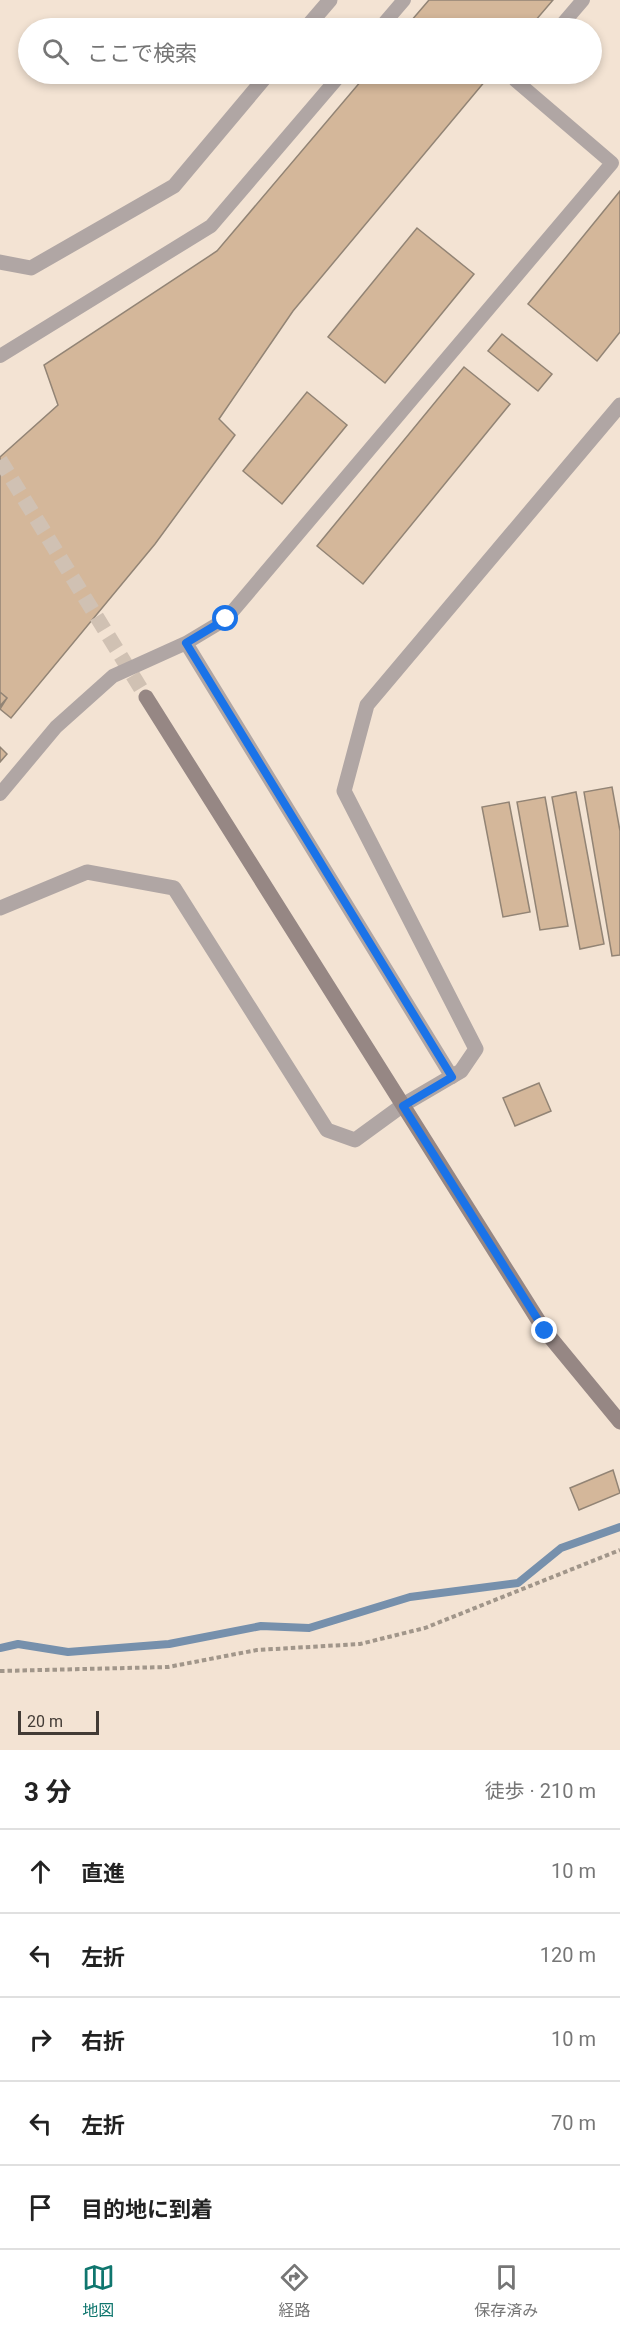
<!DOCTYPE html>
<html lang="ja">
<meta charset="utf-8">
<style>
body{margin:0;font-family:Roboto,"Noto Sans JP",sans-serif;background:#f2f2f2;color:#222}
.scale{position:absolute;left:18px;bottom:15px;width:81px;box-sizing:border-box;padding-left:6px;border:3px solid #423b35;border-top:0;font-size:16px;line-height:21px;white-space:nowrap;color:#423b35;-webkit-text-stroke:4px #f3e3d3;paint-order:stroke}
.stop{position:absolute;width:18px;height:18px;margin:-14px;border:4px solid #1a73e8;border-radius:50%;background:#fff}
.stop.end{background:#1a73e8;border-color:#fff;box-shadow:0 2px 6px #0008}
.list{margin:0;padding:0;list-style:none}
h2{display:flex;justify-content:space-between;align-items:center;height:78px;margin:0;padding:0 24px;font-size:26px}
h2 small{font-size:20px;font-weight:400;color:#767676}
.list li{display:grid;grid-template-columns:39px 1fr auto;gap:18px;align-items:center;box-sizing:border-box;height:84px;padding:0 24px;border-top:2px solid #e0e0e0}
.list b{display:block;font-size:22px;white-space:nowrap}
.list em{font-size:20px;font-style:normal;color:#767676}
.icon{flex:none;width:33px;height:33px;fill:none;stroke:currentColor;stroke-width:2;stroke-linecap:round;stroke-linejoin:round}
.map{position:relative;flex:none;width:620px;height:1750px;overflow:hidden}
.search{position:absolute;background:#fff;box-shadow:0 3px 9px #0003;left:18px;right:18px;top:18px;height:66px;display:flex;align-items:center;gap:15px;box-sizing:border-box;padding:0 21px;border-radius:33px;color:#767676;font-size:22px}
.sheet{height:498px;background:#fff}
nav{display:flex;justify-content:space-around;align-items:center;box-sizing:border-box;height:84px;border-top:2px solid #e0e0e0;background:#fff;font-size:16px;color:#767676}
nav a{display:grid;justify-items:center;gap:3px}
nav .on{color:#0f766e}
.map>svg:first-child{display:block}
</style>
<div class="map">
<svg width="620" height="1750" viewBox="0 0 620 1750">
<rect width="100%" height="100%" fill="#f3e3d3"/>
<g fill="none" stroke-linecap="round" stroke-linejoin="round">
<!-- stream -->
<path stroke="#7690ac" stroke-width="8" d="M 0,1648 L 18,1644 L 68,1652 L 169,1644 L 261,1626 L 309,1628 L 410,1597 L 518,1583 L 561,1548 L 620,1527"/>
</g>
<!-- building -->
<path fill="#d4b79a" stroke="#928475" stroke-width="1.5" d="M 429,0 L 553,0 L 529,28 L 405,28 Z
M 367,74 L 491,74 L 293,311 L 219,419 L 235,435 L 155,544 L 11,718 L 0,709 L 7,698 L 0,692 L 0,457 L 58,405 L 44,365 L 217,251 Z
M 620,191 L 620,332 L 597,361 L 528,304 Z
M 417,228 L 474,274 L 385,383 L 328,337 Z
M 502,334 L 552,374 L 538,391 L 488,351 Z
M 464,367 L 510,404 L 363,584 L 317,546 Z
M 307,392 L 347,425 L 282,504 L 243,471 Z
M 0,692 L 7,698 L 0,706 Z
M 0,747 L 7,754 L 0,762 Z
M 612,787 L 620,831 L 620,955 L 612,956 L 584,792 Z
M 576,792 L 604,944 L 580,949 L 552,797 Z
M 545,797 L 568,926 L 540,930 L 517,802 Z
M 509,802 L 530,912 L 503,917 L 482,807 Z
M 539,1083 L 551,1111 L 515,1126 L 503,1098 Z
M 613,1470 L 620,1493 L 579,1510 L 570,1488 Z"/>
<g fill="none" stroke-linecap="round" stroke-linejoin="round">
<!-- secondary-tunnel -->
<path stroke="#d0c1b3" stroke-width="15" stroke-dasharray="15 8" stroke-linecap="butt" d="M 0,460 L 146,697"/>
<!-- path -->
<path stroke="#a1968a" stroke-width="4" stroke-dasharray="4.5 3" stroke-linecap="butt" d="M 0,1671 L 168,1667 L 257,1650 L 360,1644 L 425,1628 L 620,1550"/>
<!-- lane -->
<path stroke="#b0a6a4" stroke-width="14" d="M 380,28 L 404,0
M 559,28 L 583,0
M 0,356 L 211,226 L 341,74
M 186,643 L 452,1077
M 0,794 L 56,727 L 113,676 L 186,643 L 226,619 L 612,163 L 515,80 L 521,74"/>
<!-- street -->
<path stroke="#b0a6a4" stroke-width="15" d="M 306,28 L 330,0
M 0,262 L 31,268 L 174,186 L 268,74
M 0,908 L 87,872 L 174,888 L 327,1130 L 355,1140 L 403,1105 L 461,1071 L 476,1049 L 344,791 L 367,705 L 620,405"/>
<!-- secondary -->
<path stroke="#968784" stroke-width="15" d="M 146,697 L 545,1331 L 620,1422"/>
</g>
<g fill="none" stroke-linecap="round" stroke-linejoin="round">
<!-- route -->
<path stroke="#1a73e8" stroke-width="8" d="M 226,619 L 186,643 L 452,1077 L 403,1106 L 545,1331"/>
</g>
</svg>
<div class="scale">20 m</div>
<div class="stop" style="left:226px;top:619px"></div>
<div class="stop end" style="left:545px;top:1331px"></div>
<div class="search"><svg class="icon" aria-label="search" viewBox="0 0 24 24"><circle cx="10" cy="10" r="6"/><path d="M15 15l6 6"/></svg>ここで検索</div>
</div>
<section class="sheet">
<h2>3 分<small>徒歩 · 210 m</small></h2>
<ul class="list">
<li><svg class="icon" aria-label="ahead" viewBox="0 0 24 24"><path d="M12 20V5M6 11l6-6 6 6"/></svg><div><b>直進</b></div><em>10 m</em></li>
<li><svg class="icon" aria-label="left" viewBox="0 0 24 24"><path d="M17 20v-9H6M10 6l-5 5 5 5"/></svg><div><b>左折</b></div><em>120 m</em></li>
<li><svg class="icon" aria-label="right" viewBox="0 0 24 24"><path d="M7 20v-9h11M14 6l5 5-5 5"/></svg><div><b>右折</b></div><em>10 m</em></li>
<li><svg class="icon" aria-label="left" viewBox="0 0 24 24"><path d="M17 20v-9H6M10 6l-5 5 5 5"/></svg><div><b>左折</b></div><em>70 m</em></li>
<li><svg class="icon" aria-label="arrive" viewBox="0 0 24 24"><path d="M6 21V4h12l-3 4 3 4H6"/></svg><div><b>目的地に到着</b></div></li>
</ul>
</section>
<nav>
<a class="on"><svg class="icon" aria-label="map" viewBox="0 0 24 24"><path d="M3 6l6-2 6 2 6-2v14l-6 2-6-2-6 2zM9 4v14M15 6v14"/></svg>地図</a>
<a><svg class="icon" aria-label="directions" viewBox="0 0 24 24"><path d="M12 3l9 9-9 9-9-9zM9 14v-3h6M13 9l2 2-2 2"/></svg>経路</a>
<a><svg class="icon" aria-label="saved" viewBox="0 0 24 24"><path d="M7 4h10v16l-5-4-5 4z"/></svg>保存済み</a>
</nav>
